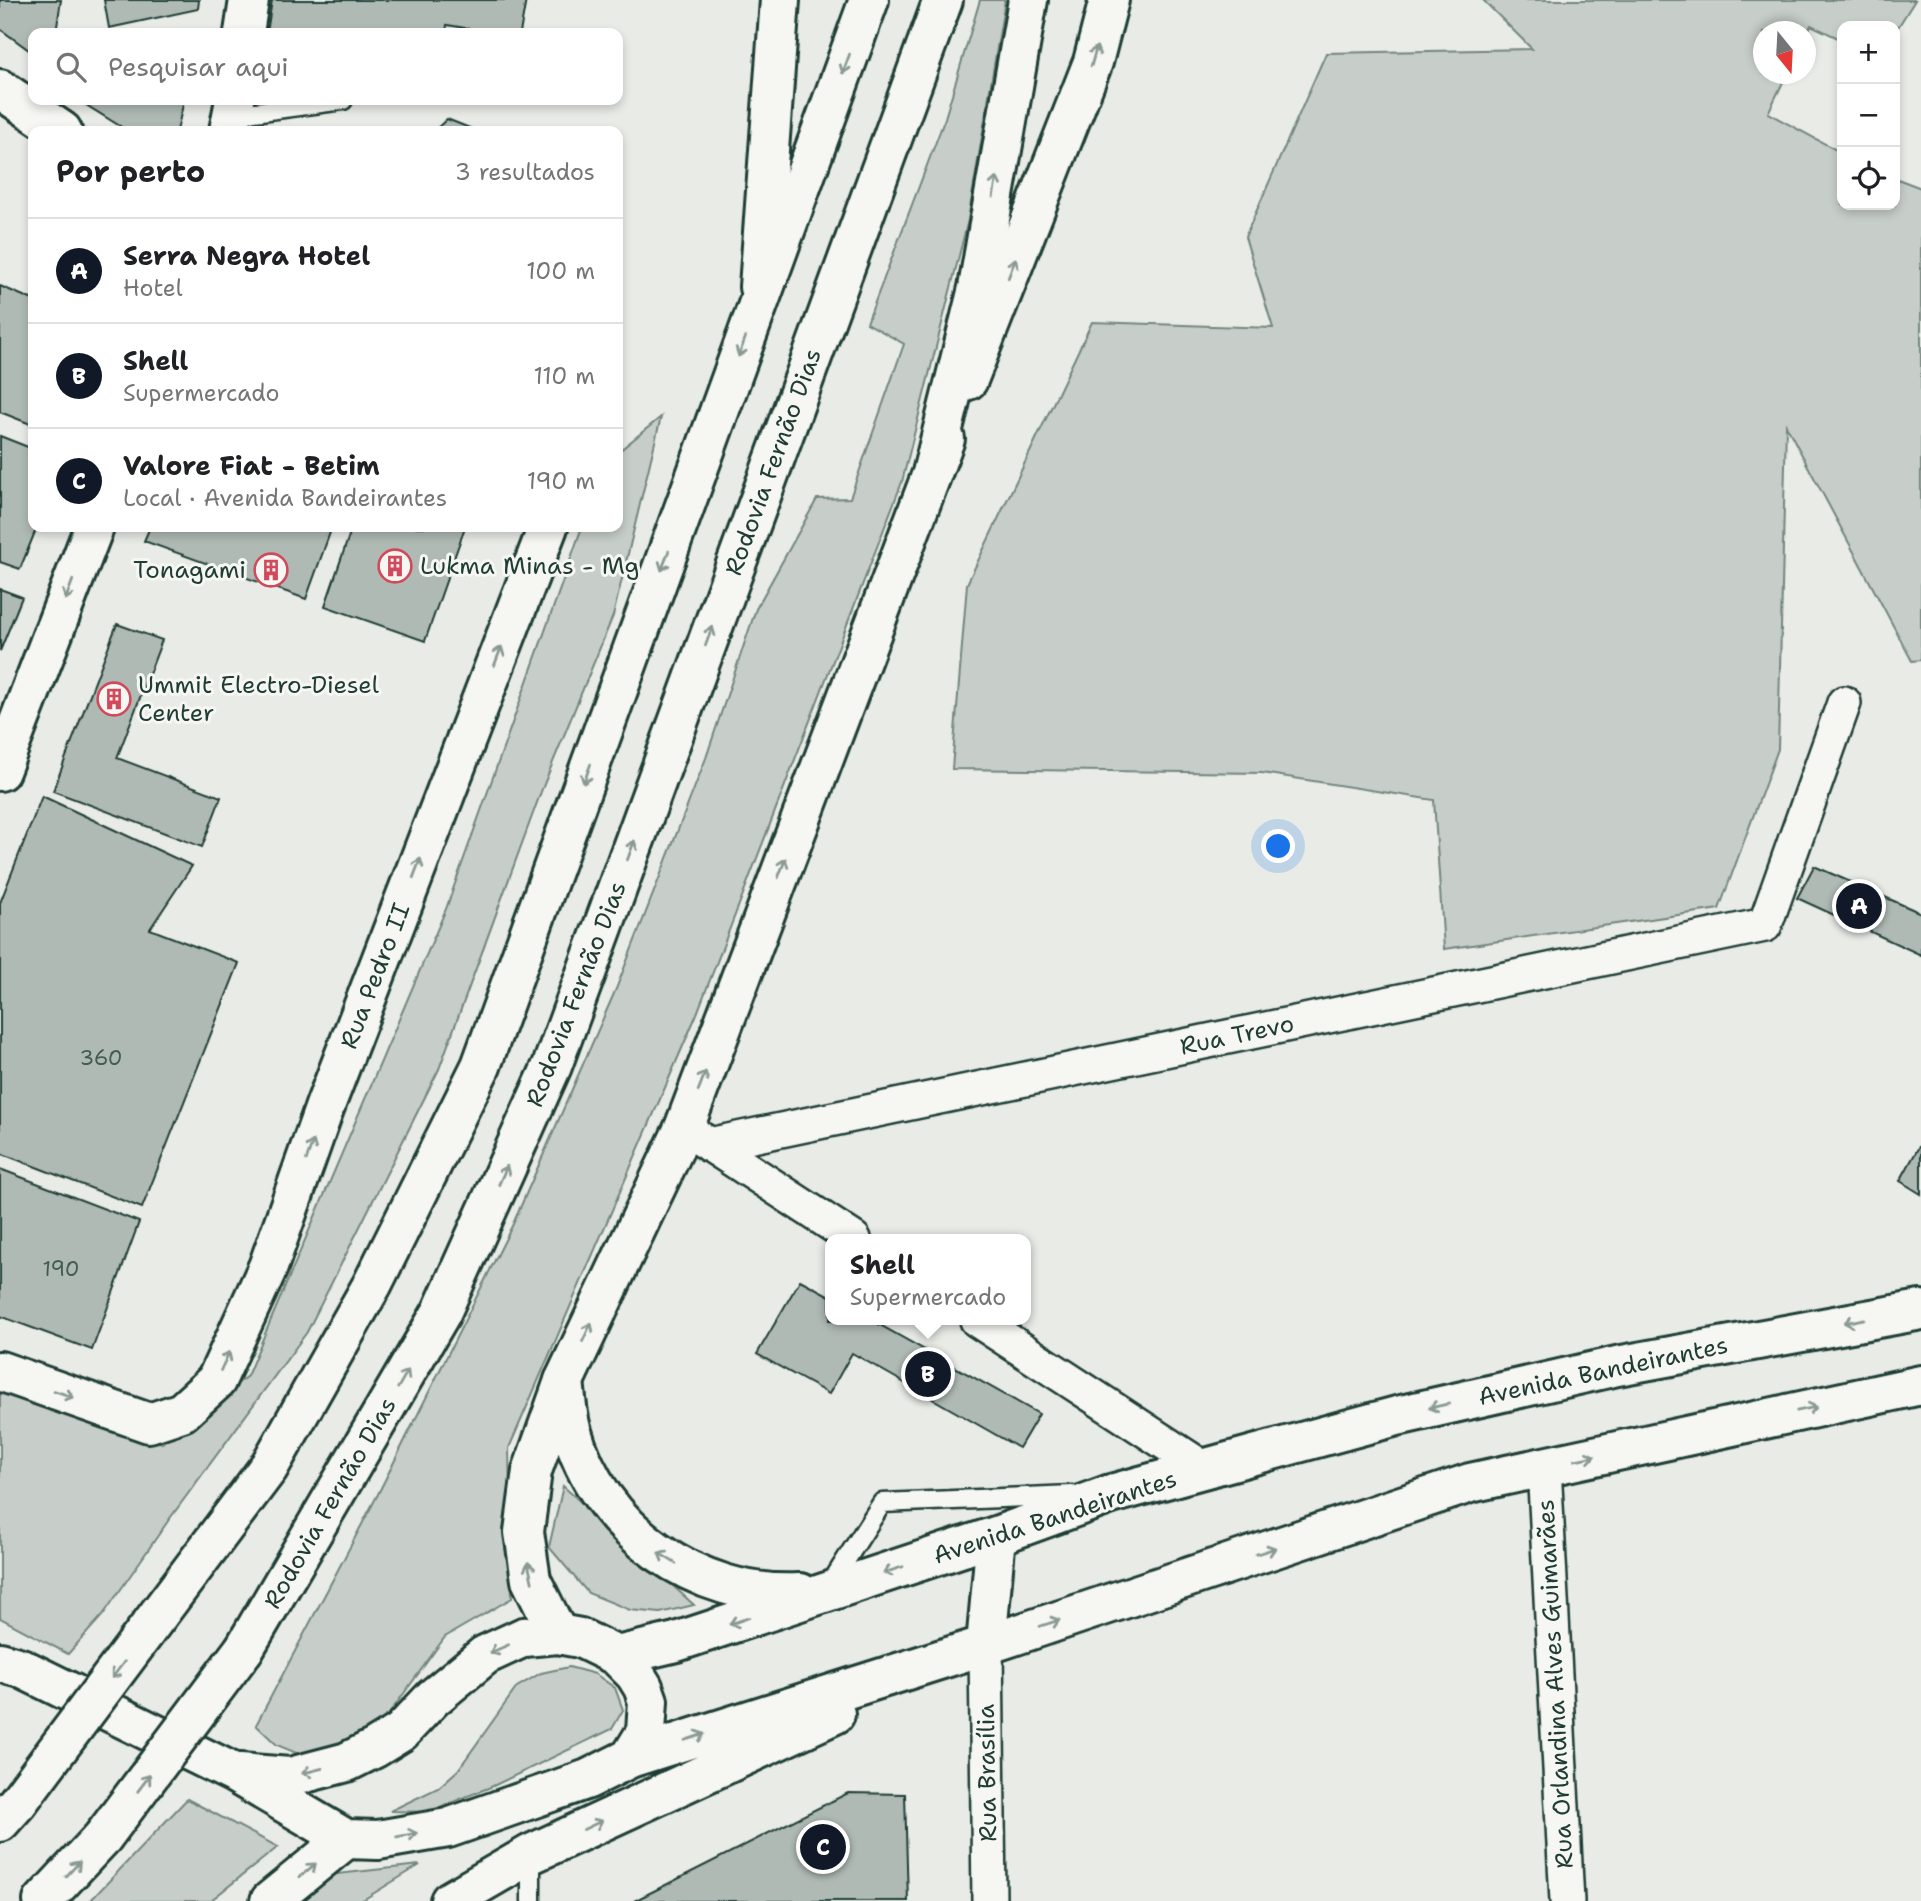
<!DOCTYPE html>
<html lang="pt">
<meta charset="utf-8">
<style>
body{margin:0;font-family:"Shantell Sans",sans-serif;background:#f6f6f6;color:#202124}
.controls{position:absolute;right:21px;top:21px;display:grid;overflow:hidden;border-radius:14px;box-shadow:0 4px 10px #0003}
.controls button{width:63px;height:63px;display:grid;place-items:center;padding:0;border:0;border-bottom:2px solid #e0e0e0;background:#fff;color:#202124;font:35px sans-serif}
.compass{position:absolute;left:1753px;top:21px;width:63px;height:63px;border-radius:50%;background:#fff;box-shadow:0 4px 10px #0003;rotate:162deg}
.you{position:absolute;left:1279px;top:847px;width:24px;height:24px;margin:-18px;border:5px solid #fff;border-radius:50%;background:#1a73e8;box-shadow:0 0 0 10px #1a73e833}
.badge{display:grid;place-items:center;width:46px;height:46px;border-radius:50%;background:#111827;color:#fff;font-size:23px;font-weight:700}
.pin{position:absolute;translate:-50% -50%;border:4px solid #fff;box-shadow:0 2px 7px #0006}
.popup{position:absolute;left:825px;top:1234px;width:206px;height:91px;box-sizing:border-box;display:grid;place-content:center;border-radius:14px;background:#fff;filter:drop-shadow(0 2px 5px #0005);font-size:23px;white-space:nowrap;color:#757577}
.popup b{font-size:26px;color:#202124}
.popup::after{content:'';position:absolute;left:50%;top:100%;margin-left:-14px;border:14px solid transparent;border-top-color:#fff}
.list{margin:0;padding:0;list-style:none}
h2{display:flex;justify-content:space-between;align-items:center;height:91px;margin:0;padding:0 28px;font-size:30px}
h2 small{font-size:23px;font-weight:400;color:#757577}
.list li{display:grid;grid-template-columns:46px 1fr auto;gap:21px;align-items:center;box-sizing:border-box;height:105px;padding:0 28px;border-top:2px solid #e0e0e0}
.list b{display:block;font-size:26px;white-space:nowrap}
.list p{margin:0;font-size:23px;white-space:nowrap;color:#757577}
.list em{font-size:23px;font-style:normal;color:#757577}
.icon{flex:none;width:38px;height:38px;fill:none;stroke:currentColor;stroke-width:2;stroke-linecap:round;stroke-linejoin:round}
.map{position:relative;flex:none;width:1921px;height:1901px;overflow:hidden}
.search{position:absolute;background:#fff;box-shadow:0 4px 10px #0003;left:28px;top:28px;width:595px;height:77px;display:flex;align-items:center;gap:18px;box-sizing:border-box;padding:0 24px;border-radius:14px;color:#757577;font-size:26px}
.panel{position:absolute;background:#fff;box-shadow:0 4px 10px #0003;left:28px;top:126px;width:595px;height:406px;border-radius:14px}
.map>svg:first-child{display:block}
</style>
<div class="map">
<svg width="1921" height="1901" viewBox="0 0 1921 1901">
<rect width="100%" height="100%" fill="#e9ebe7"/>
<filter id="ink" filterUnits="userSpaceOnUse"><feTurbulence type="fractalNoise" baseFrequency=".0143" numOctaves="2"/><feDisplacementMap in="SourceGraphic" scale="14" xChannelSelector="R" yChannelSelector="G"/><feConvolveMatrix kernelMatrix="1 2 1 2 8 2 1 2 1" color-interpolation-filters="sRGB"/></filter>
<g filter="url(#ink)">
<!-- green -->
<path fill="#c7cec9" stroke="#73867e" stroke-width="2" d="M 980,0 L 1005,0 L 968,220 L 902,482 L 696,1016 L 509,1448 L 512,1598 L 445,1637 L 386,1718 L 313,1760 L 277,1745 L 256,1725 L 378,1494 L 513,1224 L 616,989 L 706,758 L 756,609 L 817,499 L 850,498 L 904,344 L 867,323 L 945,118 Z
M 1483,0 L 1915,0 L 1895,32 L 1895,26 L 1842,26 L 1842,40 L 1811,25 L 1806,36 L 1806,32 L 1764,32 L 1764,74 L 1787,74 L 1768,113 L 1842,153 L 1842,205 L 1895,205 L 1895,178 L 1921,188 L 1921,660 L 1912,661 L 1786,425 L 1778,749 L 1719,909 L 1444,949 L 1434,800 L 1262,773 L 952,769 L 967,584 L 1092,322 L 1273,328 L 1245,237 L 1326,53 L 1532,49 Z
M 661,417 L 613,616 L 542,789 L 439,1069 L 307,1332 L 168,1521 L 103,1615 L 68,1654 L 0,1618 L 0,1389 L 63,1407 L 162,1443 L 247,1376 L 446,909 L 582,527 L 618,527 L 618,452 Z
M 563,1486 L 694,1605 L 660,1613 L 630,1610 L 588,1593 L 549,1547 Z
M 569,1667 L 595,1674 L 615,1688 L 623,1710 L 612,1729 L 493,1786 L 428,1812 L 390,1811 L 438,1788 L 458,1770 L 517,1687 L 541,1673 Z
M 187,1799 L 278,1847 L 210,1901 L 90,1901 Z
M 420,1865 L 361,1901 L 289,1901 L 319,1876 Z"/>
<!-- building -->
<path fill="#b0bab5" stroke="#1f3d34" stroke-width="2" d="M 0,0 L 61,0 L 56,33 L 33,33 L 33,53 L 0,29 Z
M 104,0 L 199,0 L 198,9 L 109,28 Z
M 272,0 L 526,0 L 520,33 L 494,33 L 447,25 L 446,33 L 267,33 Z
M 78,100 L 184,100 L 177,131 L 128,131 Z
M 447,119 L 477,131 L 434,131 Z
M 0,286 L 33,300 L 33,425 L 0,412 Z
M 0,436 L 33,449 L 33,527 L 37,527 L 20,569 L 0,562 Z
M 150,527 L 332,527 L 306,599 L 144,541 Z
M 352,527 L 465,527 L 425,641 L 325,606 Z
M 0,589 L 22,597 L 0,651 Z
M 117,624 L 162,640 L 117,758 L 221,797 L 202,847 L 53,791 Z
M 42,796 L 192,866 L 150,929 L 239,963 L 142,1208 L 0,1153 L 0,903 Z
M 1814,866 L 1921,913 L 1921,955 L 1797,898 Z
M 1921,1143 L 1921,1194 L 1900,1181 Z
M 0,1169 L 139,1222 L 92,1350 L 0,1316 Z
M 800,1280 L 830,1296 L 830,1320 L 871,1320 L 1039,1414 L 1019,1448 L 852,1353 L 829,1394 L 757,1354 Z
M 848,1793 L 905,1794 L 908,1901 L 634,1901 Z"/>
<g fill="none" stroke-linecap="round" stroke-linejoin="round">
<defs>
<path id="service" d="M 233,115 L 343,100
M 828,1588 L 882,1503 L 1072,1495
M 531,1901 L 531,1854"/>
<path id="minor" d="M 698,1137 L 854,1239
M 709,1145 L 1765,925 L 1844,703
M 977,1320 L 1205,1469
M 1544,1466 L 1567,1901
M 986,1645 L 989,1901"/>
<path id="tertiary" d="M 244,33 L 249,0
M 0,89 L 62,131
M 229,131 L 235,100
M 759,287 L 780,0
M 0,771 L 94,527
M 0,1371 L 149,1423 L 182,1412 L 216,1381 L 268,1267 L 325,1106 L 548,527"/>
<path id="secondary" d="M 968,380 L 1093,62 L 1109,0
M 558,1634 L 531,1580 L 524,1532 L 532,1471 L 564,1381 L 684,1128 L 945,439"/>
<path id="primary" d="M 564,1381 C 566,1397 567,1414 571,1429 C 598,1529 696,1599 800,1593
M 986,1645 L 996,1536
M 617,1656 L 635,1674 L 643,1687 L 648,1701 L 646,1732 L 630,1758
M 0,1662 L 21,1668 L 234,1773 L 346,1839 L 378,1840 L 448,1828 L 588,1779 L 630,1758 L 986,1645 L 1470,1483 L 1921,1385
M 240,1773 L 290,1777 L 347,1762 L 375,1748 L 401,1732 L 433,1698 L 485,1655 L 524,1637 L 558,1634 L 580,1638 L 617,1656 L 676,1642 L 996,1536 L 1111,1494 L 1397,1416 L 1617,1366 L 1921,1310
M 270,1901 L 346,1839
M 450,1901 L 531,1854 L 835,1714"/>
<path id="motorway" d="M 933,469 L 978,288 L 1028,0
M 158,1615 L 269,1467 L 372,1285 L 481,1066 L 869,0
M 244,1649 L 441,1313 L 552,1066 L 943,0
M 0,1822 L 18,1802
M 43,1901 L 103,1837"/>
</defs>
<!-- service casing -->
<use href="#service" stroke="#1f3d34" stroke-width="23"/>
<!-- minor casing -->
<use href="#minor" stroke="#1f3d34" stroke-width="38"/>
<!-- tertiary casing -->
<use href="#tertiary" stroke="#1f3d34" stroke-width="44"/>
<!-- secondary casing -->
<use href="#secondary" stroke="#1f3d34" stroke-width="44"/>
<!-- primary casing -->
<use href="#primary" stroke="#1f3d34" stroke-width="44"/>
<!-- motorway casing -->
<use href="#motorway" stroke="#1f3d34" stroke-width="44"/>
<!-- service -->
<use href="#service" stroke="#f6f6f2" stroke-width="18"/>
<!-- minor -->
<use href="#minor" stroke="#f6f6f2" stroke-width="33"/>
<!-- tertiary -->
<use href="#tertiary" stroke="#f6f6f2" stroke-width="38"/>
<!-- secondary -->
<use href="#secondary" stroke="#f6f6f2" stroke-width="38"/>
<!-- primary -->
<use href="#primary" stroke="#f6f6f2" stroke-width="38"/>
<!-- motorway -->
<use href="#motorway" stroke="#f6f6f2" stroke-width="38"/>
<defs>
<path id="motorway-bridge" d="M 18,1802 L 158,1615
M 103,1837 L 244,1649"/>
</defs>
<!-- motorway-bridge casing -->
<use href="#motorway-bridge" stroke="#1f3d34" stroke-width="44" stroke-linecap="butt"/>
<!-- motorway-bridge -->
<use href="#motorway-bridge" stroke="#f6f6f2" stroke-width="38"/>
</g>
<!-- one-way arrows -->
<defs><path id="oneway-shaft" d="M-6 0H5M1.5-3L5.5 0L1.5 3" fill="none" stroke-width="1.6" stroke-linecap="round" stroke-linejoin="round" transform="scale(1.75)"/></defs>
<g stroke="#8a9a93">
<use href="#oneway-shaft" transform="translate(1094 56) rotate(-74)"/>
<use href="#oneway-shaft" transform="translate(846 64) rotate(110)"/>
<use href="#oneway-shaft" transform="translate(995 187) rotate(-80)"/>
<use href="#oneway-shaft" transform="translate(1012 268) rotate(-69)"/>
<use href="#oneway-shaft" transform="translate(742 347) rotate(110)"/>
<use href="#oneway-shaft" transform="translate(665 561) rotate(110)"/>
<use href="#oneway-shaft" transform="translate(69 590) rotate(111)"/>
<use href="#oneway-shaft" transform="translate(709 636) rotate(-70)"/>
<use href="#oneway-shaft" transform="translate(498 656) rotate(-69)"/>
<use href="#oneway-shaft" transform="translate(587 774) rotate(110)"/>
<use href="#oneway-shaft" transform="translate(631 850) rotate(-70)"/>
<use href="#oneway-shaft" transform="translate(417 868) rotate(-69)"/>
<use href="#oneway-shaft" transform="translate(782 868) rotate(-69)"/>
<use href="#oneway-shaft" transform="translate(702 1081) rotate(-69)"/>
<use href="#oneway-shaft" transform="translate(310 1150) rotate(-70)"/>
<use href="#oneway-shaft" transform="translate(503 1175) rotate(-66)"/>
<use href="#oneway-shaft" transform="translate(1854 1321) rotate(169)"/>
<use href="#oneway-shaft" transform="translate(587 1332) rotate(-65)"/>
<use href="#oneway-shaft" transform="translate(225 1361) rotate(-65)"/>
<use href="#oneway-shaft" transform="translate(403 1379) rotate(-60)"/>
<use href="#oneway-shaft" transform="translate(64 1394) rotate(19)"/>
<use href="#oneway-shaft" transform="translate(1439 1406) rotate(167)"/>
<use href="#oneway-shaft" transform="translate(1807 1409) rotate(-12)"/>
<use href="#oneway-shaft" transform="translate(1585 1458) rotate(-12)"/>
<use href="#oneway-shaft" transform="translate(1266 1551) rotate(-18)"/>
<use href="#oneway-shaft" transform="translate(667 1558) rotate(-148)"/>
<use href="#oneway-shaft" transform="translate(893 1570) rotate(162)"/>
<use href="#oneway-shaft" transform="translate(530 1572) rotate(-102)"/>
<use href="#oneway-shaft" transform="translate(739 1621) rotate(161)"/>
<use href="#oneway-shaft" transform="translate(1050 1623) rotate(-18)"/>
<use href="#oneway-shaft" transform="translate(499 1649) rotate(156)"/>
<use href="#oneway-shaft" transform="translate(118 1670) rotate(127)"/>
<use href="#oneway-shaft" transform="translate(695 1737) rotate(-18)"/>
<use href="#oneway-shaft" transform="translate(312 1771) rotate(166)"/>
<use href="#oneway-shaft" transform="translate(144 1783) rotate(-53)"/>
<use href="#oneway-shaft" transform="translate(593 1825) rotate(-25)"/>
<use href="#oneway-shaft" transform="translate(407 1835) rotate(-10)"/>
<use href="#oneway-shaft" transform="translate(73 1869) rotate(-47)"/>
<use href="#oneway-shaft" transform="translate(308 1870) rotate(-40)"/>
</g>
</g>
<!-- icons -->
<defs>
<symbol id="building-ring" viewBox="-11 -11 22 22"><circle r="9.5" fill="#f6f6f2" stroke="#d1495b" stroke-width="1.5"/><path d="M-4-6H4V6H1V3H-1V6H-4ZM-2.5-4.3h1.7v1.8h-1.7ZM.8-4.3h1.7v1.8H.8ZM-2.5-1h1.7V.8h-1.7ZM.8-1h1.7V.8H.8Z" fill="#d1495b"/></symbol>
</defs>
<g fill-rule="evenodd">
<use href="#building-ring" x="376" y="547" width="38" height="38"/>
<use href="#building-ring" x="252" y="551" width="38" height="38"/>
<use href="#building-ring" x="95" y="680" width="38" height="38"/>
</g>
<g text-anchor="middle" stroke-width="6" stroke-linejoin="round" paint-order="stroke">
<!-- number labels -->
<g font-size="21" fill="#435c54">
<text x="101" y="1065">360</text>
<text x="61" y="1276">190</text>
</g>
<!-- street labels -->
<g font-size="24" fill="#1f3d34" stroke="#f6f6f2">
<text transform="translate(773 462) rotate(-70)" y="8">Rodovia Fernão Dias</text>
<text transform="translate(375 976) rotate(-69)" y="8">Rua Pedro II</text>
<text transform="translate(576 994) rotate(-69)" y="8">Rodovia Fernão Dias</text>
<text transform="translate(1237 1035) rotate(-12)" y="8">Rua Trevo</text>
<text transform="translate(1603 1371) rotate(-12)" y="8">Avenida Bandeirantes</text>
<text transform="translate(330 1503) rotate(-60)" y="8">Rodovia Fernão Dias</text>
<text transform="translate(1055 1517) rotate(-18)" y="8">Avenida Bandeirantes</text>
<text transform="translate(1555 1684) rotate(-93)" y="8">Rua Orlandina Alves Guimarães</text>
<text transform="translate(987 1773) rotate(-91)" y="8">Rua Brasília</text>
</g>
<!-- poi labels -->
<g font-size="24" fill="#1f3d34" stroke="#f6f6f2" text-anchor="start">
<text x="420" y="574">Lukma Minas - Mg</text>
<text x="246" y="578" text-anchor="end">Tonagami</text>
<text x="138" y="693">Ummit Electro-Diesel<tspan x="138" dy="28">Center</tspan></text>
</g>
</g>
</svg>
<div class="controls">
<button>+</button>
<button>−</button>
<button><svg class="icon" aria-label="locate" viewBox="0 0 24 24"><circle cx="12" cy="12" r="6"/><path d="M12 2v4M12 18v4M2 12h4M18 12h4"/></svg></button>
</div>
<svg class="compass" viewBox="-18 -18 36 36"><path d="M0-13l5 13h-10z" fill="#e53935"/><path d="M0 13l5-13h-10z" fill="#757577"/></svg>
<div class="you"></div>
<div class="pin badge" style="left:1859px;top:906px">A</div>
<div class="pin badge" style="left:928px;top:1374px">B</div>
<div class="popup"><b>Shell</b>Supermercado</div>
<div class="pin badge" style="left:823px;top:1847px">C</div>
<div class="search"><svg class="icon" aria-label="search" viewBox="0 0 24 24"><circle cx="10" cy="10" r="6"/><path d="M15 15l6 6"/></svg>Pesquisar aqui</div>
<section class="panel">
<h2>Por perto<small>3 resultados</small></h2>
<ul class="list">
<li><span class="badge">A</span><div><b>Serra Negra Hotel</b><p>Hotel</p></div><em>100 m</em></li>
<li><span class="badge">B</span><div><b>Shell</b><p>Supermercado</p></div><em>110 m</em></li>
<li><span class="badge">C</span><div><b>Valore Fiat - Betim</b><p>Local · Avenida Bandeirantes</p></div><em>190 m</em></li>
</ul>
</section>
</div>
